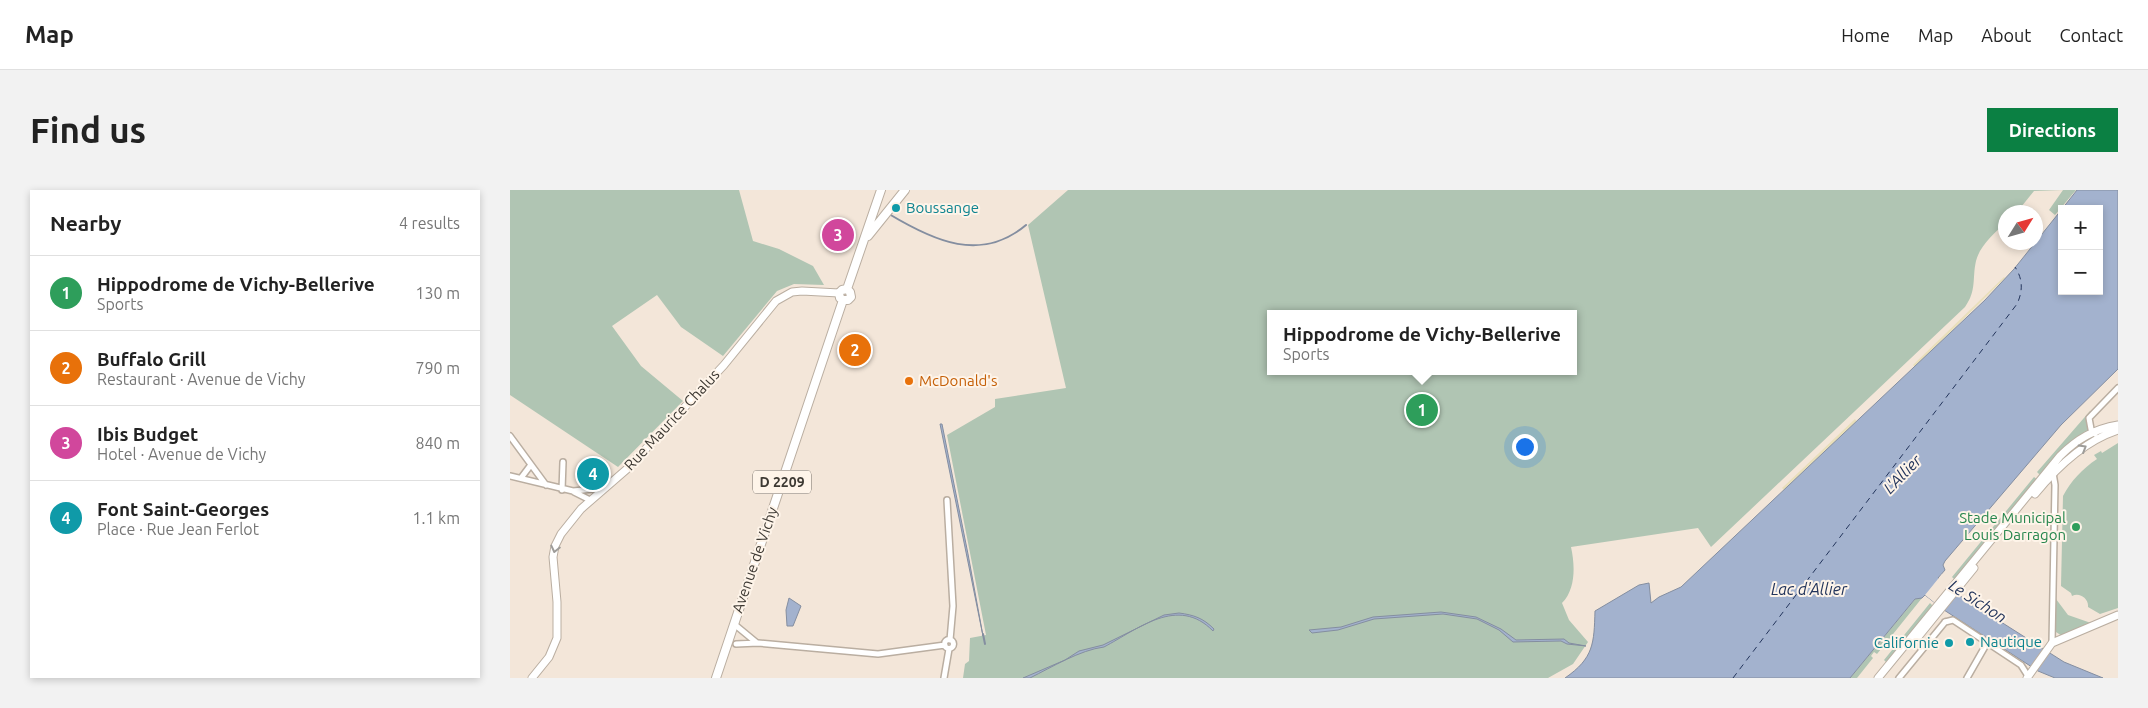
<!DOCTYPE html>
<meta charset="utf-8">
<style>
body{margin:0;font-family:Ubuntu,sans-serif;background:#f2f2f2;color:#222}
.controls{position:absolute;right:15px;top:15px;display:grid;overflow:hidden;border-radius:0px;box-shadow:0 2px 8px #0003}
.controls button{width:45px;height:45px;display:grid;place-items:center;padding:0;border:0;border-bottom:1px solid #e0e0e0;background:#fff;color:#222;font:25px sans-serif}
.compass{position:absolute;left:1488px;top:15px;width:45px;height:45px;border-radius:50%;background:#fff;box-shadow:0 2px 8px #0003;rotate:53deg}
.you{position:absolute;left:1014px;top:256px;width:18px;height:18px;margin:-12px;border:4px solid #fff;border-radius:50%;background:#1a73e8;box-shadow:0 0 0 8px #1a73e833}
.badge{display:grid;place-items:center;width:32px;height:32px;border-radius:50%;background:#0b8043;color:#fff;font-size:16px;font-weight:700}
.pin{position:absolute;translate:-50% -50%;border:2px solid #fff;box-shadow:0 1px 5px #0006}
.popup{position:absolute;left:757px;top:120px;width:310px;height:65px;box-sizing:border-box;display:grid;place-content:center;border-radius:0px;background:#fff;filter:drop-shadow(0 1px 4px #0005);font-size:16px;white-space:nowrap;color:#767676}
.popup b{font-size:19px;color:#222}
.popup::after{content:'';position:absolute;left:50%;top:100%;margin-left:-10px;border:10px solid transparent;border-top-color:#fff}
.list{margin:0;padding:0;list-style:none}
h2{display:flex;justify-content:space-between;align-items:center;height:65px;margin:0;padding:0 20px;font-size:21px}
h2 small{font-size:16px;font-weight:400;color:#767676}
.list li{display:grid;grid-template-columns:32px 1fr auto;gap:15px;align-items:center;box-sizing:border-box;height:75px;padding:0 20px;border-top:1px solid #e0e0e0}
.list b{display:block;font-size:19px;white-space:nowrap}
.list p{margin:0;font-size:16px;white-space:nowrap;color:#767676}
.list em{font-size:16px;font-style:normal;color:#767676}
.map{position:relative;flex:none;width:1608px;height:488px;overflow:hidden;border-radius:0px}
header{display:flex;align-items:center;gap:30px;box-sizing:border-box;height:70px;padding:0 25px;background:#fff;border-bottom:1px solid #e0e0e0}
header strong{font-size:24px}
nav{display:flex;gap:28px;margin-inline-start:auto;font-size:18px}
.intro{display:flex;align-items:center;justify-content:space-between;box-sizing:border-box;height:120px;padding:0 30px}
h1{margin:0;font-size:35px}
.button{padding:12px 22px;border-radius:0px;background:#0b8043;color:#fff;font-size:18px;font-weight:700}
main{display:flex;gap:30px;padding:0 30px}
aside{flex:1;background:#fff;border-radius:0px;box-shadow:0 2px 8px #0003}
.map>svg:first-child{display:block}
</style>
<header>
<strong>Map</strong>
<nav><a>Home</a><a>Map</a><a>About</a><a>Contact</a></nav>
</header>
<div class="intro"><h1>Find us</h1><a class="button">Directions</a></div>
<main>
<aside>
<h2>Nearby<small>4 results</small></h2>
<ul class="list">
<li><span class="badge" style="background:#2e9e5b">1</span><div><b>Hippodrome de Vichy-Bellerive</b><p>Sports</p></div><em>130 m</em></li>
<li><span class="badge" style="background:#e8710a">2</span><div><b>Buffalo Grill</b><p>Restaurant · Avenue de Vichy</p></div><em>790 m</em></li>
<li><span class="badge" style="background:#d1479c">3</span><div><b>Ibis Budget</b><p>Hotel · Avenue de Vichy</p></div><em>840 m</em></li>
<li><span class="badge" style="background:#0f9aa8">4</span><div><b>Font Saint-Georges</b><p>Place · Rue Jean Ferlot</p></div><em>1.1 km</em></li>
</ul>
</aside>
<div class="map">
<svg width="1608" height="488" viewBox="0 0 1608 488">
<rect width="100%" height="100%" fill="#f3e6d9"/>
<!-- green -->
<path fill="#b0c5b3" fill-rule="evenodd" d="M 0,0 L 229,0 L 243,51 L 269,59 L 303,76 L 314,95 L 284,94 L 267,101 L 213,166 L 171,137 L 147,105 L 102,136 L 131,176 L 173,211 L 108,277 L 0,205 Z
M 558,0 L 1566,0 L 1545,25 L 1539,20 L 1553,0 L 1524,1 L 1507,22 L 1496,22 L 1495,33 C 1485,43 1470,55 1466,71 C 1462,88 1467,100 1455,117 L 1201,357 L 1188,338 L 1061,357 C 1065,375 1066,399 1052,413 L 1059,430 L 1078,452 L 1063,474 L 1038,488 L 453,488 L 455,474 L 459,471 L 460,448 L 476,445 L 437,245 L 485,217 L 485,209 L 556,198 L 518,35 ZM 761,124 L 1063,124 L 1063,181 L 761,181 Z
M 1580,221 L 1581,222 L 1577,227 L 1578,240 L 1576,243 L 1531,286 L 1527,282 Z
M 1608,253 L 1608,418 L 1590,424 L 1578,417 C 1579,409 1570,402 1562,406 L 1561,403 L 1551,396 L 1553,306 C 1561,291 1572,279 1587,269 L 1584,265 L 1591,261 L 1592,263 Z
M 1524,287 L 1528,290 L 1446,391 L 1442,387 Z
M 1407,407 L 1412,408 L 1367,464 L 1364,462 L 1361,466 L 1363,468 L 1347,488 L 1340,488 Z
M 1546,409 L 1558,425 L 1581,433 L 1552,446 L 1546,442 Z
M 1420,413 L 1424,417 L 1378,474 L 1374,470 Z"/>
<!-- sand -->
<path fill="#e9dfba" d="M 1494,87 L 1495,88 L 1405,177 L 1403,175 Z
M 1345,229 L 1347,232 L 1274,300 L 1272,298 Z"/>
<!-- water -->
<path fill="#a3b2ce" stroke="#848ea0" d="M 1567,0 L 1608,0 L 1608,179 L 1551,235 L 1435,371 L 1433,375 L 1435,380 L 1428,388 L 1447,404 L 1554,472 L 1593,488 L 1545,488 L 1528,481 L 1434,420 L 1415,405 L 1412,408 L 1405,409 L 1340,488 L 1055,488 C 1084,468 1084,453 1085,421 L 1129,395 L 1139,393 L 1141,413 L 1149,407 L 1171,397 L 1475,110 L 1504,79 L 1552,19 L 1552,101 L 1589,101 L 1589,19 L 1552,19 Z
M 430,234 L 432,234 L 458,364 L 473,446 Z
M 279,408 L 291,416 L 283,436 L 277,436 L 276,420 Z
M 931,422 L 966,427 L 991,439 L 1006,450 L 1054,449 L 1059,453 L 1076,456 L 1057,454 L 1051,451 L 1003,452 L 989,440 L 967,429 L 933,424 L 864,429 L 828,440 L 802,443 L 799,440 L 831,437 L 863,427 Z
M 669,423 C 684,425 693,428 704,439 L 703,441 C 668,405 628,439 594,457 C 570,460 542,477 520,488 L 513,488 L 555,470 L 569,461 L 593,455 L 654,425 Z"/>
<!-- pier -->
<path fill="#f3e6d9" d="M 1432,384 L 1434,385 L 1432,388 L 1448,402 L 1434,420 L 1415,405 Z"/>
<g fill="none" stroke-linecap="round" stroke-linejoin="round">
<!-- stream -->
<path stroke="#848ea0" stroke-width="2" d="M 379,24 C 424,51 471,73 516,35
M 473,444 L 475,454"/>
<!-- ferry -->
<path stroke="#23355c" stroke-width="1" stroke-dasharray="6 5" stroke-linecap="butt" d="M 1223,488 L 1507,114 C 1513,101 1513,89 1505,77"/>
<defs>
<path id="street" d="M 1585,244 L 1581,239 L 1579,228 L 1608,198
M 0,246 L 36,295
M 0,286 L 63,301 L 93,298
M 11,288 L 20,276
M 52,300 L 53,272
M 64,302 L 80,310
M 437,310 L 443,416 L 440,450
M 1435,432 L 1443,430 L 1511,475 L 1518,486
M 224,434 L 247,453
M434.5 454a4.5 4.5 0 1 1 9 0a4.5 4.5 0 1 1-9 0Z
M 1542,453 L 1545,295 L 1543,283
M 226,454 L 248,453 L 368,464 L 435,455
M 434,488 L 439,459
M 1389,488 L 1435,432
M 1457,488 L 1477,453"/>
<path id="secondary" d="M 1525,304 C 1547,277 1574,251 1608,240
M 1408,447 L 1464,378
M 22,488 L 39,467 L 47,448 L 47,412 L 43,367 L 45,356 L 51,344 L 71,319 L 117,279 L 214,175 L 266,111 L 282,102 L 292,101 L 329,103
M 1368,488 L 1550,266 C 1567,249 1584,239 1608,235
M 1517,488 L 1542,453 L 1608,425"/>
<path id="primary" d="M 358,46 L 395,0
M 337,99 L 371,0
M 333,110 L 338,110 L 341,107 L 340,102 L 337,99
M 333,110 L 330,108 L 329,103 L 332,100 L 337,99
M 206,488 L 333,110"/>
</defs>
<!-- street casing -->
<use href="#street" stroke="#baaea1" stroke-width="8"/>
<!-- secondary casing -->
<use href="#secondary" stroke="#baaea1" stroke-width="9"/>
<!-- primary casing -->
<use href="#primary" stroke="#baaea1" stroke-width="10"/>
<!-- street -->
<use href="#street" stroke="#fff" stroke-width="5"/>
<!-- secondary -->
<use href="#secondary" stroke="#fff" stroke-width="7"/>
<!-- primary -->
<use href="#primary" stroke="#fff" stroke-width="8"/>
</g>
<!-- one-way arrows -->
<defs><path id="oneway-chevron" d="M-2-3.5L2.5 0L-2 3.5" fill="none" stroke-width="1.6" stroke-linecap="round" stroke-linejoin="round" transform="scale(1.25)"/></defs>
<g stroke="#9e9c99">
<use href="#oneway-chevron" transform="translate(1573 258) rotate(-31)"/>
<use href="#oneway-chevron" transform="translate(45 359) rotate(103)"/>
</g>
<!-- markers -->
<g fill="#0f9aa8" stroke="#fef4e9" stroke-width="2">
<circle cx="386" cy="18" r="5"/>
<circle cx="1460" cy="452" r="5"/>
<circle cx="1439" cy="453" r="5"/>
</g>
<circle fill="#e8710a" stroke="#fef4e9" stroke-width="2" cx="399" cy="191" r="5"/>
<circle fill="#2e9e5b" stroke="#fef4e9" stroke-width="2" cx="1566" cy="337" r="5"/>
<g text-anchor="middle" stroke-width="4" stroke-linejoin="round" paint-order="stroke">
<!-- shield labels -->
<rect fill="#fef4e9" stroke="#77716a" stroke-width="1" x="243" y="280.5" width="58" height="23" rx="4"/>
<g font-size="14" font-weight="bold" fill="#3d3933">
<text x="272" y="297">D 2209</text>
</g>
<!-- culture labels -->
<g font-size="15" fill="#0d838f" stroke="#fef4e9" text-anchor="start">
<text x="396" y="23">Boussange</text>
<text x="1470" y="457">Nautique</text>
<text x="1429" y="458" text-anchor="end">Californie</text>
</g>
<!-- food labels -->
<g font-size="15" fill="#c56008" stroke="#fef4e9" text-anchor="start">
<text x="409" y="196">McDonald's</text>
</g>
<!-- street labels -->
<g font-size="15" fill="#3d3933" stroke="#fef4e9">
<text transform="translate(162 230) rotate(-47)" y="5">Rue Maurice Chalus</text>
<text transform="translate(245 370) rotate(-71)" y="5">Avenue de Vichy</text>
</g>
<!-- leisure labels -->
<g font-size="15" fill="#27864d" stroke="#fef4e9" text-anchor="end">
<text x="1556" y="333">Stade Municipal<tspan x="1556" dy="17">Louis Darragon</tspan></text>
</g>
<!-- water labels -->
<g font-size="16" font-style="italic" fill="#23355c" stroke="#fef4e9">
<text transform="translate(1392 284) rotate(-46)" y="6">L'Allier</text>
<text x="1299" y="405">Lac d'Allier</text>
<text transform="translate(1468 411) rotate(33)" y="6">Le Sichon</text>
</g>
</g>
</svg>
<div class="controls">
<button>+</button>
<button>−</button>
</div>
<svg class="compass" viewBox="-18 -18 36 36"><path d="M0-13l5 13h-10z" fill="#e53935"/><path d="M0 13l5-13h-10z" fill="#767676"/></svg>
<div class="you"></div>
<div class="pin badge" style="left:912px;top:220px;background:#2e9e5b">1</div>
<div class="popup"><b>Hippodrome de Vichy-Bellerive</b>Sports</div>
<div class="pin badge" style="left:345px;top:160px;background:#e8710a">2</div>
<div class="pin badge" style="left:328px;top:45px;background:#d1479c">3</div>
<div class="pin badge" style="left:83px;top:284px;background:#0f9aa8">4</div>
</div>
</main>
